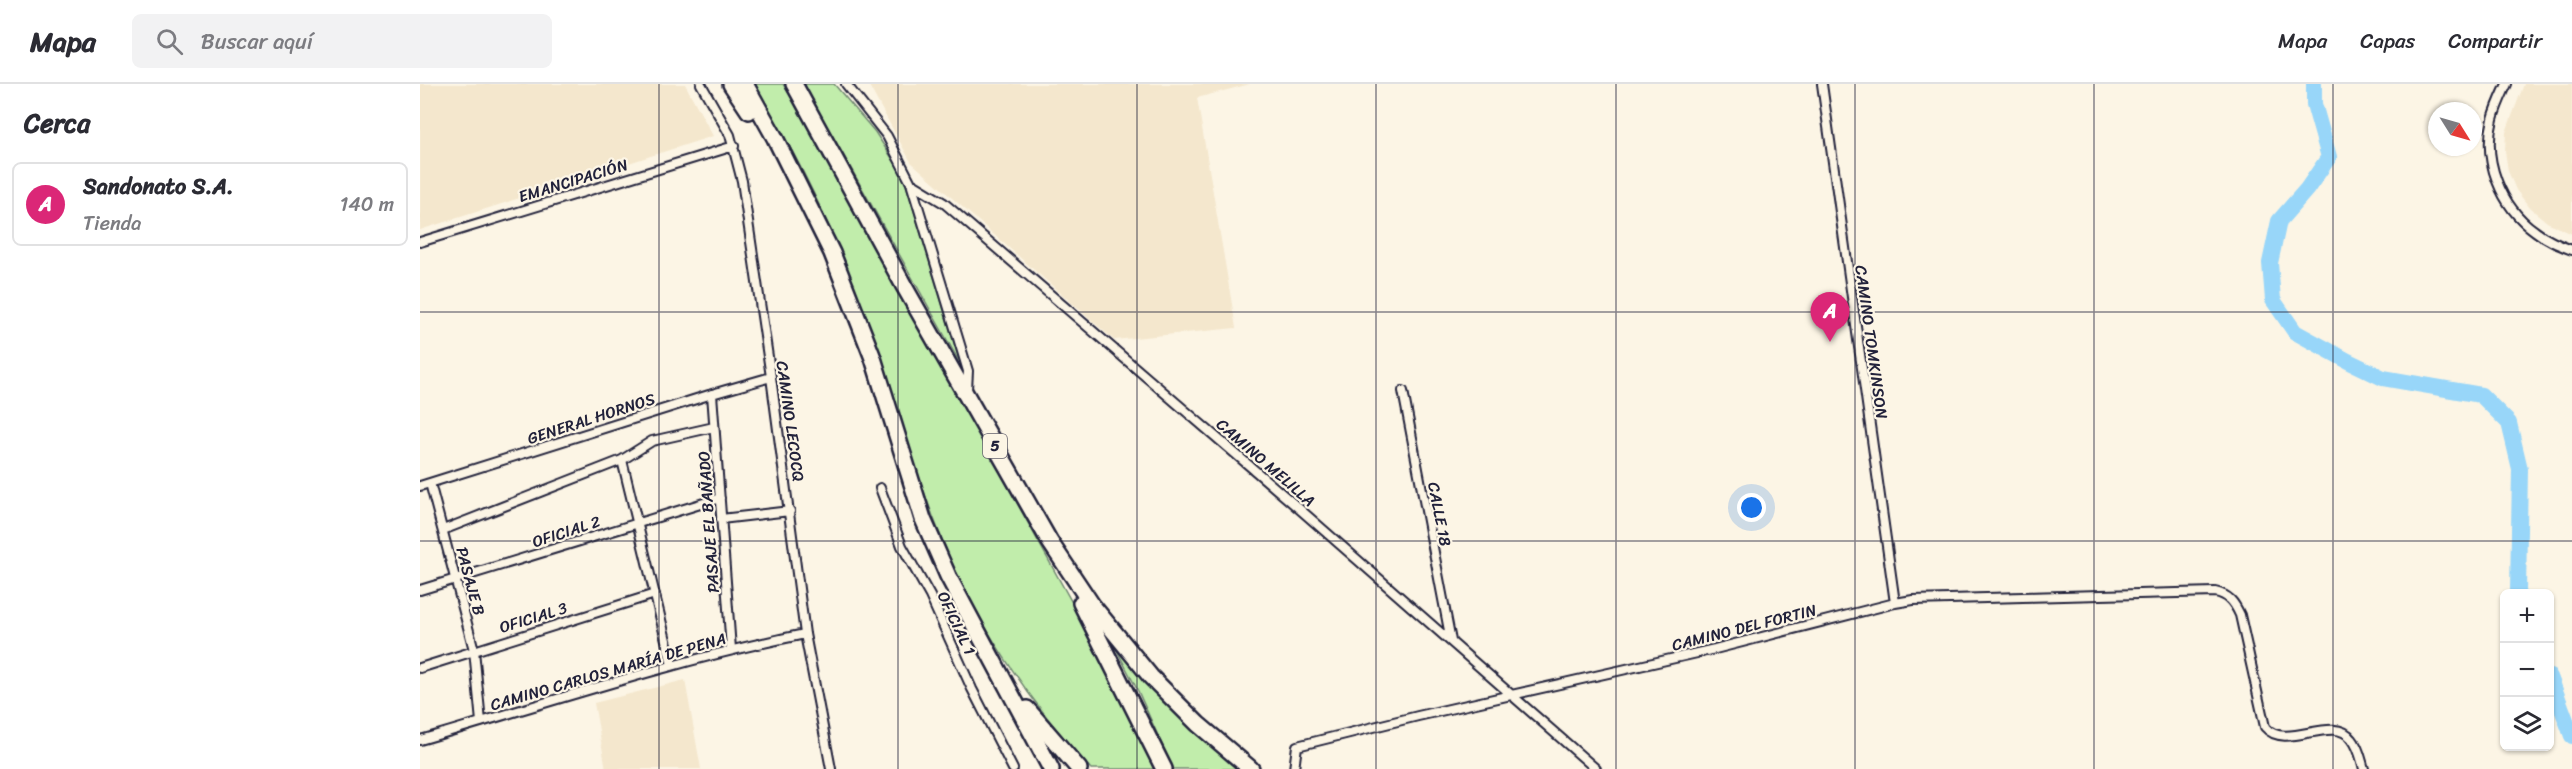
<!DOCTYPE html>
<html lang="es">
<meta charset="utf-8">
<style>
body{margin:0;font-family:Sriracha,sans-serif;background:#f2f2f3;color:#2b2b33}
.controls{position:absolute;right:18px;bottom:18px;display:grid;overflow:hidden;border-radius:9px;box-shadow:0 2px 4px #0004}
.controls button{width:54px;height:54px;display:grid;place-items:center;padding:0;border:0;border-bottom:2px solid #e1e1e2;background:#fff;color:#2b2b33;font:30px sans-serif}
.compass{position:absolute;left:2008px;top:18px;width:54px;height:54px;border-radius:50%;background:#fff;box-shadow:0 2px 4px #0004;rotate:127deg}
.you{position:absolute;left:1332px;top:424px;width:21px;height:21px;margin:-15px;border:4px solid #fff;border-radius:50%;background:#1a73e8;box-shadow:0 0 0 9px #1a73e833}
.badge{display:grid;place-items:center;width:39px;height:39px;border-radius:50%;background:#db2777;color:#fff;font-size:20px;font-weight:700}
.pin{position:absolute;translate:-50% -50px;filter:drop-shadow(0 2px 3px #0008)}
.pin::after{content:'';position:absolute;top:32px;width:21px;height:18px;background:inherit;clip-path:polygon(0 0,100% 0,50% 100%)}
.list{margin:0;padding:0;list-style:none}
h2{display:flex;justify-content:space-between;align-items:center;height:78px;margin:0;padding:0 24px;font-size:26px}
h2 small{font-size:20px;font-weight:400;color:#7c7c81}
.list li{display:grid;grid-template-columns:39px 1fr auto;gap:18px;align-items:center;box-sizing:border-box;height:84px;margin:0 12px 12px;padding:0 12px;border:2px solid #e1e1e2;border-radius:9px}
.list b{display:block;font-size:22px;white-space:nowrap}
.list p{margin:0;font-size:20px;white-space:nowrap;color:#7c7c81}
.list em{font-size:20px;font-style:normal;color:#7c7c81}
.icon{flex:none;width:33px;height:33px;fill:none;stroke:currentColor;stroke-width:2;stroke-linecap:round;stroke-linejoin:round}
.map{position:relative;flex:none;width:2152px;height:685px;overflow:hidden}
header{display:flex;align-items:center;gap:36px;box-sizing:border-box;height:84px;padding:0 30px;background:#fff;border-bottom:2px solid #e1e1e2}
header strong{font-size:28px}
nav{display:flex;gap:33px;margin-inline-start:auto;font-size:21px}
.search{width:420px;height:54px;background:#f2f2f3;display:flex;align-items:center;gap:15px;box-sizing:border-box;padding:0 21px;border-radius:9px;color:#7c7c81;font-size:22px}
main{display:flex}
aside{flex:1;background:#fff}
.map>svg:first-child{display:block}
</style>
<header>
<strong>Mapa</strong>
<div class="search"><svg class="icon" aria-label="search" viewBox="0 0 24 24"><circle cx="10" cy="10" r="6"/><path d="M15 15l6 6"/></svg>Buscar aquí</div>
<nav><a>Mapa</a><a>Capas</a><a>Compartir</a></nav>
</header>
<main>
<aside>
<h2>Cerca<small></small></h2>
<ul class="list">
<li><span class="badge">A</span><div><b>Sandonato S.A.</b><p>Tienda</p></div><em>140 m</em></li>
</ul>
</aside>
<div class="map">
<svg width="2152" height="685" viewBox="0 0 2152 685">
<rect width="100%" height="100%" fill="#fcf5e5"/>
<filter id="ink" filterUnits="userSpaceOnUse"><feTurbulence type="fractalNoise" baseFrequency=".0167" numOctaves="2"/><feDisplacementMap in="SourceGraphic" scale="12" xChannelSelector="R" yChannelSelector="G"/><feConvolveMatrix kernelMatrix="1 2 1 2 8 2 1 2 1" color-interpolation-filters="sRGB"/></filter>
<g filter="url(#ink)">
<!-- built -->
<path fill="#f4e7cd" d="M 0,0 L 265,0 L 293,52 L 0,146 Z
M 448,0 L 830,0 L 777,14 L 816,244 L 694,256 L 491,78 Z
M 2104,0 L 2152,0 L 2152,150 L 2127,138 L 2110,124 L 2096,106 L 2088,87 L 2085,67 L 2086,48 Z
M 265,596 L 281,685 L 186,685 L 174,619 Z"/>
<!-- green -->
<path fill="#c1edab" stroke="#728873" stroke-width="1.5" d="M 334,0 L 363,0 L 387,38 L 688,584 L 735,685 L 671,685 C 613,622 565,552 530,474 C 501,409 483,339 460,272 C 428,178 386,85 334,0 Z
M 382,0 L 414,0 L 455,48 L 483,91 L 540,279 L 414,54 Z
M 691,555 L 750,623 L 820,685 L 753,685 L 718,607 Z"/>
<g fill="none" stroke-linecap="round" stroke-linejoin="round">
<!-- river -->
<path stroke="#98d6f9" stroke-width="16" d="M 1894,0 L 1894,20 L 1909,73 L 1887,105 L 1859,137 L 1850,179 L 1853,216 L 1875,248 L 1928,277 L 1963,294 L 2061,311 L 2089,339 L 2100,385 L 2098,509
M 2130,593 L 2152,652"/>
<defs>
<path id="street" d="M 281,0 L 310,51 L 322,97 L 351,293 L 385,550 L 411,685
M 426,0 L 467,52 L 491,99 L 548,287 L 547,306
M 1402,0 L 1475,519
M 2087,0 C 2082,11 2076,23 2073,35 C 2062,76 2081,123 2115,147 C 2126,156 2139,161 2152,166
M 491,99 L 524,119 L 883,428 L 1176,685
M 0,158 L 314,62
M 983,307 L 1031,557
M 292,310 L 311,565
M 202,376 L 252,581
M 10,399 L 54,566 L 61,638
M 0,402 L 292,310 L 351,293
M 460,404 L 482,462 L 510,512 L 552,605 L 593,685
M 301,435 L 370,427
M 23,446 L 202,376 L 232,357 L 294,343
M 0,506 L 300,414
M 0,584 L 235,510
M 0,656 C 128,619 255,576 385,550
M 874,685 L 877,662 L 998,632 L 1295,565 L 1475,519 L 1493,516 L 1795,508 C 1809,511 1814,518 1820,531 L 1845,643 C 1866,668 1913,629 1932,655 C 1939,663 1941,675 1944,685"/>
<path id="highway" d="M 311,0 L 329,27
M 325,0 L 355,54 L 412,169 L 453,274 L 503,435 L 528,492 L 631,685
M 374,0 L 484,202 L 630,458 L 672,521 L 731,593 L 778,640 L 831,685
M 661,519 L 744,685
M 607,625 L 659,685"/>
</defs>
<!-- street casing -->
<use href="#street" stroke="#22223b" stroke-width="12"/>
<!-- highway casing -->
<use href="#highway" stroke="#22223b" stroke-width="20"/>
<!-- street -->
<use href="#street" stroke="#fcf5e5" stroke-width="8"/>
<!-- highway -->
<use href="#highway" stroke="#fcf5e5" stroke-width="15"/>
</g>
</g>
<!-- grid -->
<path fill="none" stroke="#22223b" stroke-width="1.5" stroke-opacity="0.55" d="M 239,0 L 239,685M 478,0 L 478,685M 717,0 L 717,685M 956,0 L 956,685M 1196,0 L 1196,685M 1435,0 L 1435,685M 1674,0 L 1674,685M 1913,0 L 1913,685M 0,228 L 2152,228M 0,457 L 2152,457"/>
<g text-anchor="middle" stroke-width="4.5" stroke-linejoin="round" paint-order="stroke">
<!-- shield labels -->
<rect fill="#fcf5e5" stroke="#63616e" stroke-width="1.5" x="563" y="350" width="24" height="24" rx="4.5"/>
<g font-size="15" font-weight="bold" fill="#22223b">
<text x="575" y="367">5</text>
</g>
<!-- street labels -->
<g font-size="16" fill="#22223b" stroke="#fcf5e5">
<text transform="translate(153 96) rotate(-17)" y="6">EMANCIPACIÓN</text>
<text transform="translate(1452 258) rotate(82)" y="6">CAMINO TOMKINSON</text>
<text transform="translate(171 334) rotate(-18)" y="6">GENERAL HORNOS</text>
<text transform="translate(371 337) rotate(82)" y="6">CAMINO LECOCQ</text>
<text transform="translate(846 378) rotate(41)" y="6">CAMINO MELILLA</text>
<text transform="translate(1020 430) rotate(79)" y="6">CALLE 18</text>
<text transform="translate(288 438) rotate(-94)" y="6">PASAJE EL BAÑADO</text>
<text transform="translate(146 447) rotate(-18)" y="6">OFICIAL 2</text>
<text transform="translate(51 497) rotate(75)" y="6">PASAJE B</text>
<text transform="translate(113 533) rotate(-17)" y="6">OFICIAL 3</text>
<text transform="translate(537 539) rotate(65)" y="6">OFICIAL 1</text>
<text transform="translate(1324 543) rotate(-14)" y="6">CAMINO DEL FORTIN</text>
<text transform="translate(188 587) rotate(-16)" y="6">CAMINO CARLOS MARÍA DE PENA</text>
</g>
</g>
</svg>
<div class="controls">
<button>+</button>
<button>−</button>
<button><svg class="icon" aria-label="layers" viewBox="0 0 24 24"><path d="M12 4l9 5-9 5-9-5zM3 14l9 5 9-5"/></svg></button>
</div>
<svg class="compass" viewBox="-18 -18 36 36"><path d="M0-13l5 13h-10z" fill="#e53935"/><path d="M0 13l5-13h-10z" fill="#7c7c81"/></svg>
<div class="you"></div>
<div class="pin badge" style="left:1410px;top:258px">A</div>
</div>
</main>
